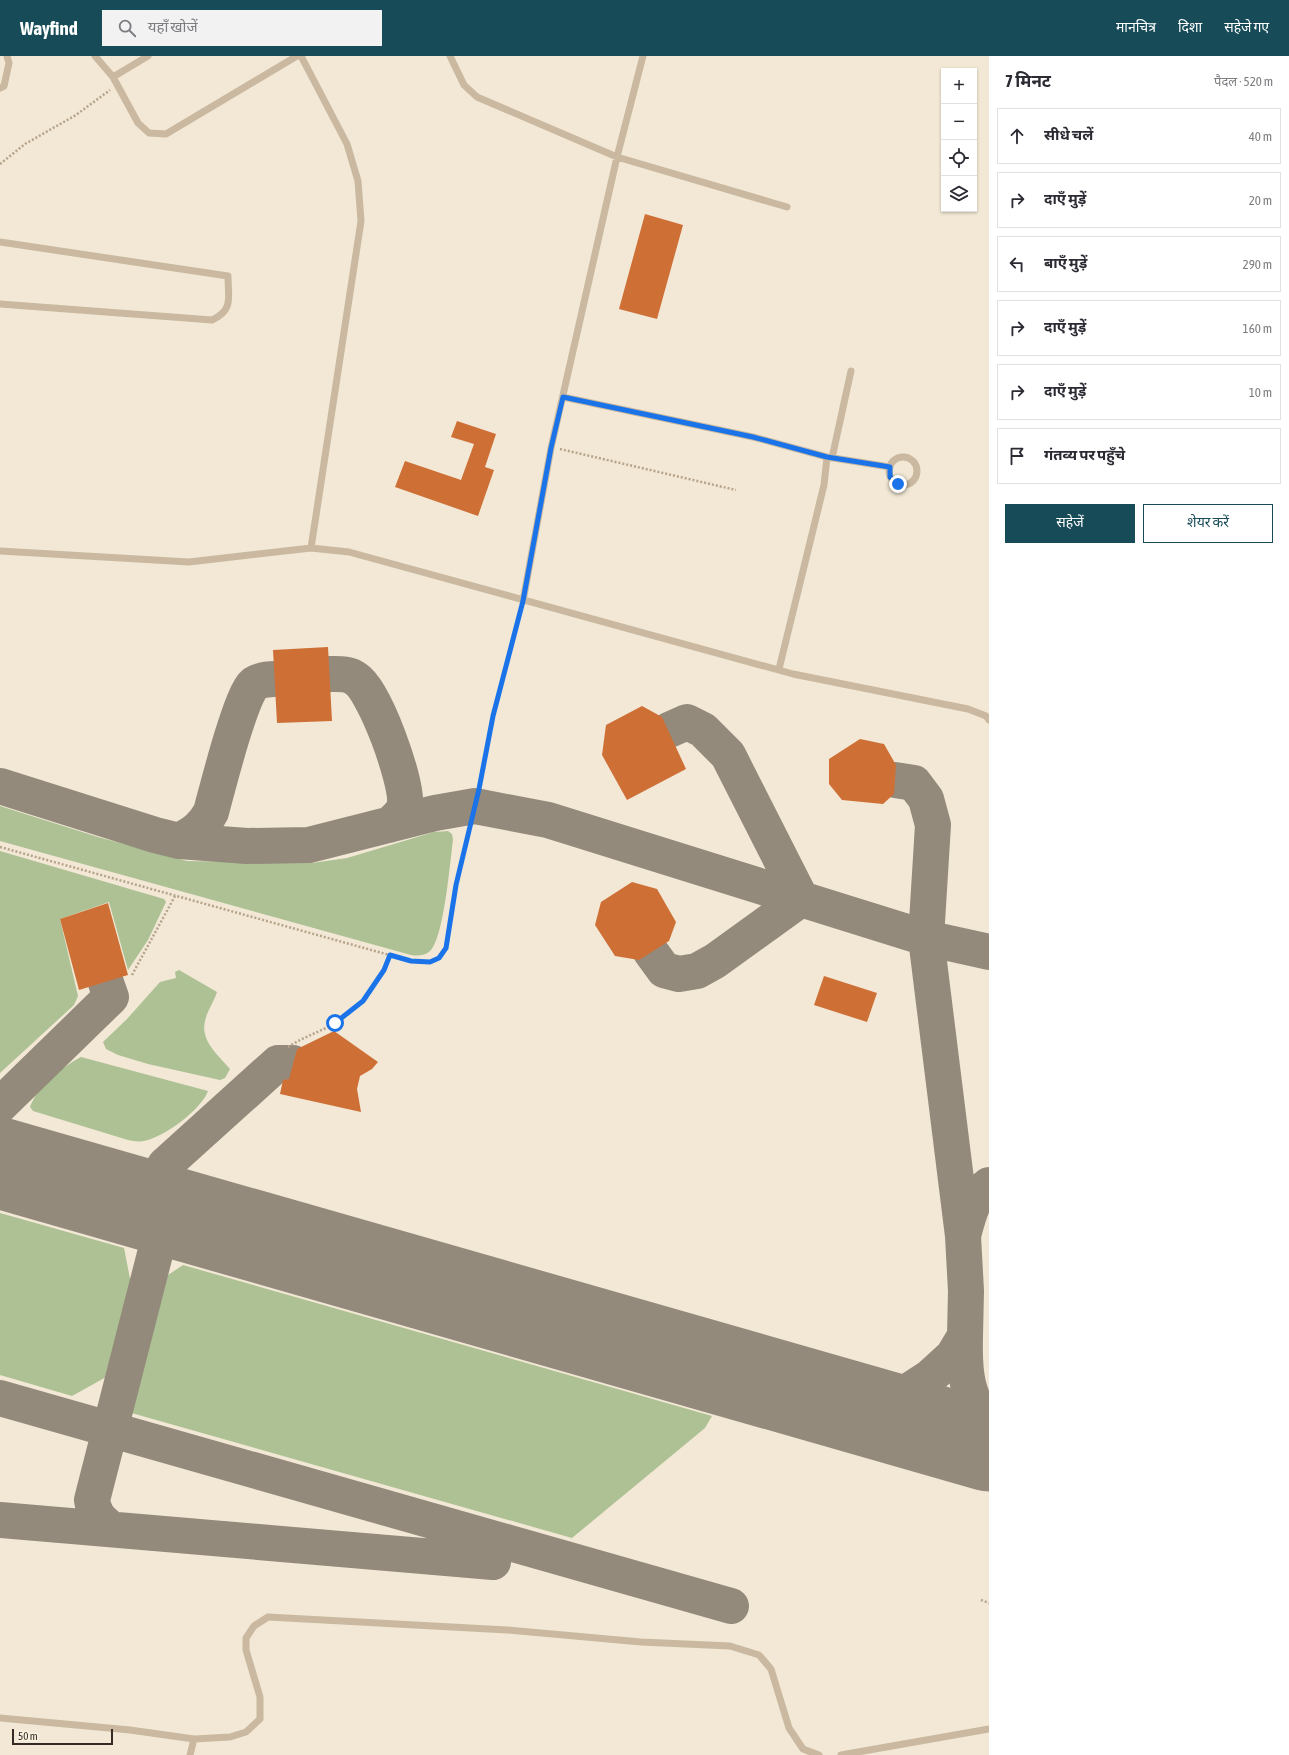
<!DOCTYPE html>
<html lang="hi">
<meta charset="utf-8">
<style>
body{margin:0;font-family:"Asap Condensed","Noto Sans Devanagari",sans-serif;background:#f2f2f3;color:#2b2b33}
.controls{position:absolute;right:12px;top:12px;display:grid;overflow:hidden;border-radius:0px;box-shadow:0 1px 3px #0004}
.controls button{width:36px;height:36px;display:grid;place-items:center;padding:0;border:0;border-bottom:1px solid #e1e1e2;background:#fff;color:#2b2b33;font:20px sans-serif}
.scale{position:absolute;left:12px;bottom:10px;width:101px;box-sizing:border-box;padding-left:4px;border:2px solid #342b24;border-top:0;font-size:11px;line-height:14px;white-space:nowrap;color:#342b24;-webkit-text-stroke:3px #faf2e1;paint-order:stroke}
.stop{position:absolute;width:12px;height:12px;margin:-9px;border:3px solid #1a73e8;border-radius:50%;background:#fff}
.stop.end{background:#1a73e8;border-color:#fff;box-shadow:0 1px 4px #0008}
.list{margin:0;padding:0;list-style:none}
h2{display:flex;justify-content:space-between;align-items:center;height:52px;margin:0;padding:0 16px;font-size:17px}
h2 small{font-size:13px;font-weight:400;color:#7c7c81}
.list li{display:grid;grid-template-columns:26px 1fr auto;gap:12px;align-items:center;box-sizing:border-box;height:56px;margin:0 8px 8px;padding:0 8px;border:1px solid #e1e1e2;border-radius:0px}
.list b{display:block;font-size:15px;white-space:nowrap}
.list em{font-size:13px;font-style:normal;color:#7c7c81}
.actions{display:flex;gap:8px;padding:12px 16px}
.actions a{flex:1;padding:9px 0;border:1px solid #174b57;border-radius:0px;text-align:center;font-size:14px;color:#174b57}
.actions .main{background:#174b57;color:#fff}
.icon{flex:none;width:22px;height:22px;fill:none;stroke:currentColor;stroke-width:2;stroke-linecap:round;stroke-linejoin:round}
.map{position:relative;flex:none;width:989px;height:1699px;overflow:hidden}
header{display:flex;align-items:center;gap:24px;box-sizing:border-box;height:56px;padding:0 20px;background:#174b57;color:#fff}
header strong{font-size:19px}
nav{display:flex;gap:22px;margin-inline-start:auto;font-size:14px}
.search{width:280px;height:36px;background:#f2f2f3;display:flex;align-items:center;gap:10px;box-sizing:border-box;padding:0 14px;border-radius:0px;color:#7c7c81;font-size:15px}
main{display:flex}
aside{flex:1;background:#fff}
.map>svg:first-child{display:block}
</style>
<header>
<strong>Wayfind</strong>
<div class="search"><svg class="icon" aria-label="search" viewBox="0 0 24 24"><circle cx="10" cy="10" r="6"/><path d="M15 15l6 6"/></svg>यहाँ खोजें</div>
<nav><a>मानचित्र</a><a>दिशा</a><a>सहेजे गए</a></nav>
</header>
<main>
<div class="map">
<svg width="989" height="1699" viewBox="0 0 989 1699">
<rect width="100%" height="100%" fill="#f2e8d5"/>
<!-- green -->
<path fill="#adc194" d="M 0,750 L 98,781 L 187,805 L 312,807 L 347,802 L 434,776 L 448,775 L 452,778 L 453,784 C 450,805 444,885 429,896 C 423,900 417,900 411,899 L 0,785 Z
M 0,795 L 164,843 L 166,846 L 148,884 L 128,914 L 109,846 L 60,863 L 78,940 L 74,949 L 0,1017 Z
M 179,914 L 217,936 C 214,946 207,955 205,965 C 200,985 219,1000 230,1013 L 225,1022 L 220,1024 L 148,1008 L 118,999 L 106,993 L 103,986 L 127,963 L 160,926 L 176,922 L 175,916 Z
M 81,1001 L 208,1035 C 201,1054 164,1081 144,1085 C 139,1086 133,1085 128,1084 L 33,1055 L 30,1051 C 39,1028 61,1012 81,1001 Z
M 0,1157 L 124,1192 L 131,1228 L 108,1320 L 72,1340 L 0,1319 Z
M 183,1209 L 712,1360 L 705,1372 L 572,1482 L 128,1356 L 168,1219 Z"/>
<g fill="none" stroke-linecap="round" stroke-linejoin="round">
<!-- taxiway -->
<path stroke="#938a7c" stroke-width="36" d="M 330,618 C 338,618 349,617 356,623 C 375,635 407,725 405,747 C 404,757 396,763 389,769
M 0,730 L 155,779 L 179,785 L 247,790 L 309,789 L 435,757 L 475,750 L 548,764 L 926,882 L 989,896
M 179,785 C 194,777 203,771 211,756 C 217,734 241,638 254,628 C 260,624 268,623 275,623
M 651,896 L 664,914 L 679,918 L 697,915 L 715,905 L 801,843 L 728,699 L 703,674 L 687,666 L 669,674
M 0,1049 L 111,941 L 106,927
M 165,1109 L 278,1007 L 293,1007
M 963,1180 C 968,1161 972,1141 989,1129
M 965,1280 C 964,1319 966,1338 989,1372
M 0,1342 L 731,1550
M 866,1355 L 907,1336 L 930,1321 L 953,1300 L 965,1280 L 966,1235 L 963,1180 L 926,882 L 933,769 L 926,743 L 914,727 L 895,724
M 0,1464 L 493,1506
M 111,1473 C 100,1464 94,1459 92,1444 L 166,1155"/>
<!-- runway -->
<path stroke="#938a7c" stroke-width="91" d="M 0,1107 L 989,1390"/>
</g>
<!-- building -->
<path fill="#ce6f36" d="M 645,158 L 683,169 L 657,263 L 619,253 Z
M 457,365 L 496,378 L 485,411 L 494,414 L 478,460 L 395,431 L 405,405 L 461,424 L 474,388 L 451,381 Z
M 328,591 L 332,665 L 277,667 L 273,594 Z
M 642,650 L 662,661 L 686,713 L 627,744 L 602,699 L 606,669 Z
M 860,683 L 884,688 L 896,709 L 894,738 L 883,748 L 842,744 L 829,728 L 829,703 Z
M 632,826 L 657,833 L 676,866 L 669,885 L 639,904 L 615,900 L 595,869 L 601,846 Z
M 108,847 L 128,919 L 79,934 L 60,863 Z
M 824,920 L 877,937 L 867,966 L 814,949 Z
M 334,975 L 378,1006 L 372,1013 L 360,1020 L 357,1033 L 361,1056 L 280,1038 L 283,1024 L 289,1023 L 297,993 Z"/>
<g fill="none" stroke-linecap="round" stroke-linejoin="round">
<!-- path -->
<path stroke="#b6a38b" stroke-width="2.5" stroke-dasharray="2 2" stroke-linecap="butt" d="M 0,108 L 25,88 L 76,59 L 110,34
M 560,393 L 736,434
M 0,791 L 411,905 L 430,906 L 439,902 L 446,892 L 456,829 L 479,733 L 493,660 L 521,553
M 132,919 L 175,840
M 288,991 C 303,981 320,976 335,967 C 361,952 379,926 390,899
M 981,1544 L 989,1547"/>
<!-- lane -->
<path stroke="#cab9a0" stroke-width="7" d="M 95,0 L 113,21 L 138,67 L 149,77 L 166,78 L 297,0
M 301,0 L 347,88 L 358,125 L 361,165 L 311,492
M 450,0 L 464,29 L 477,41 L 617,101 L 787,151
M 113,21 L 148,0
M 0,32 L 4,30 L 9,7 L 7,0
M 0,186 L 228,220 C 228,241 234,254 212,264 L 0,248
M 563,341 L 753,381 L 827,401 L 890,411
M889 415a14 14 0 1 1 28 0a14 14 0 1 1-28 0Z
M 832,402 L 851,315
M 0,495 L 189,506 L 311,492 L 349,496 L 793,618 L 968,653 L 986,660 L 989,664
M 523,545 L 551,392 L 617,101 L 643,0
M 779,613 L 824,429 L 827,401
M 0,1662 L 130,1674 L 194,1683 L 230,1681 L 246,1676 L 260,1663 L 260,1641 L 246,1594 L 246,1582 L 254,1570 L 268,1561 L 507,1574 L 641,1586 L 730,1590 L 759,1599 L 771,1613 L 789,1672 L 803,1693 L 819,1699
M 190,1699 L 194,1683
M 841,1699 L 989,1673"/>
</g>
<g fill="none" stroke-linecap="round" stroke-linejoin="round">
<!-- route -->
<path stroke="#1a73e8" stroke-width="5" d="M 335,967 L 363,945 L 384,914 L 390,899 L 411,905 L 430,906 L 439,902 L 446,892 L 456,829 L 479,733 L 493,660 L 523,545 L 551,392 L 563,341 L 753,381 L 827,401 L 890,411 L 890,421 L 898,428"/>
</g>
</svg>
<div class="controls">
<button>+</button>
<button>−</button>
<button><svg class="icon" aria-label="locate" viewBox="0 0 24 24"><circle cx="12" cy="12" r="6"/><path d="M12 2v4M12 18v4M2 12h4M18 12h4"/></svg></button>
<button><svg class="icon" aria-label="layers" viewBox="0 0 24 24"><path d="M12 4l9 5-9 5-9-5zM3 14l9 5 9-5"/></svg></button>
</div>
<div class="scale">50 m</div>
<div class="stop" style="left:335px;top:967px"></div>
<div class="stop end" style="left:898px;top:428px"></div>
</div>
<aside>
<h2>7 मिनट<small>पैदल · 520 m</small></h2>
<ul class="list">
<li><svg class="icon" aria-label="ahead" viewBox="0 0 24 24"><path d="M12 20V5M6 11l6-6 6 6"/></svg><div><b>सीधे चलें</b></div><em>40 m</em></li>
<li><svg class="icon" aria-label="right" viewBox="0 0 24 24"><path d="M7 20v-9h11M14 6l5 5-5 5"/></svg><div><b>दाएँ मुड़ें</b></div><em>20 m</em></li>
<li><svg class="icon" aria-label="left" viewBox="0 0 24 24"><path d="M17 20v-9H6M10 6l-5 5 5 5"/></svg><div><b>बाएँ मुड़ें</b></div><em>290 m</em></li>
<li><svg class="icon" aria-label="right" viewBox="0 0 24 24"><path d="M7 20v-9h11M14 6l5 5-5 5"/></svg><div><b>दाएँ मुड़ें</b></div><em>160 m</em></li>
<li><svg class="icon" aria-label="right" viewBox="0 0 24 24"><path d="M7 20v-9h11M14 6l5 5-5 5"/></svg><div><b>दाएँ मुड़ें</b></div><em>10 m</em></li>
<li><svg class="icon" aria-label="arrive" viewBox="0 0 24 24"><path d="M6 21V4h12l-3 4 3 4H6"/></svg><div><b>गंतव्य पर पहुँचे</b></div></li>
</ul>
<div class="actions"><a class="main">सहेजें</a><a>शेयर करें</a></div>
</aside>
</main>
